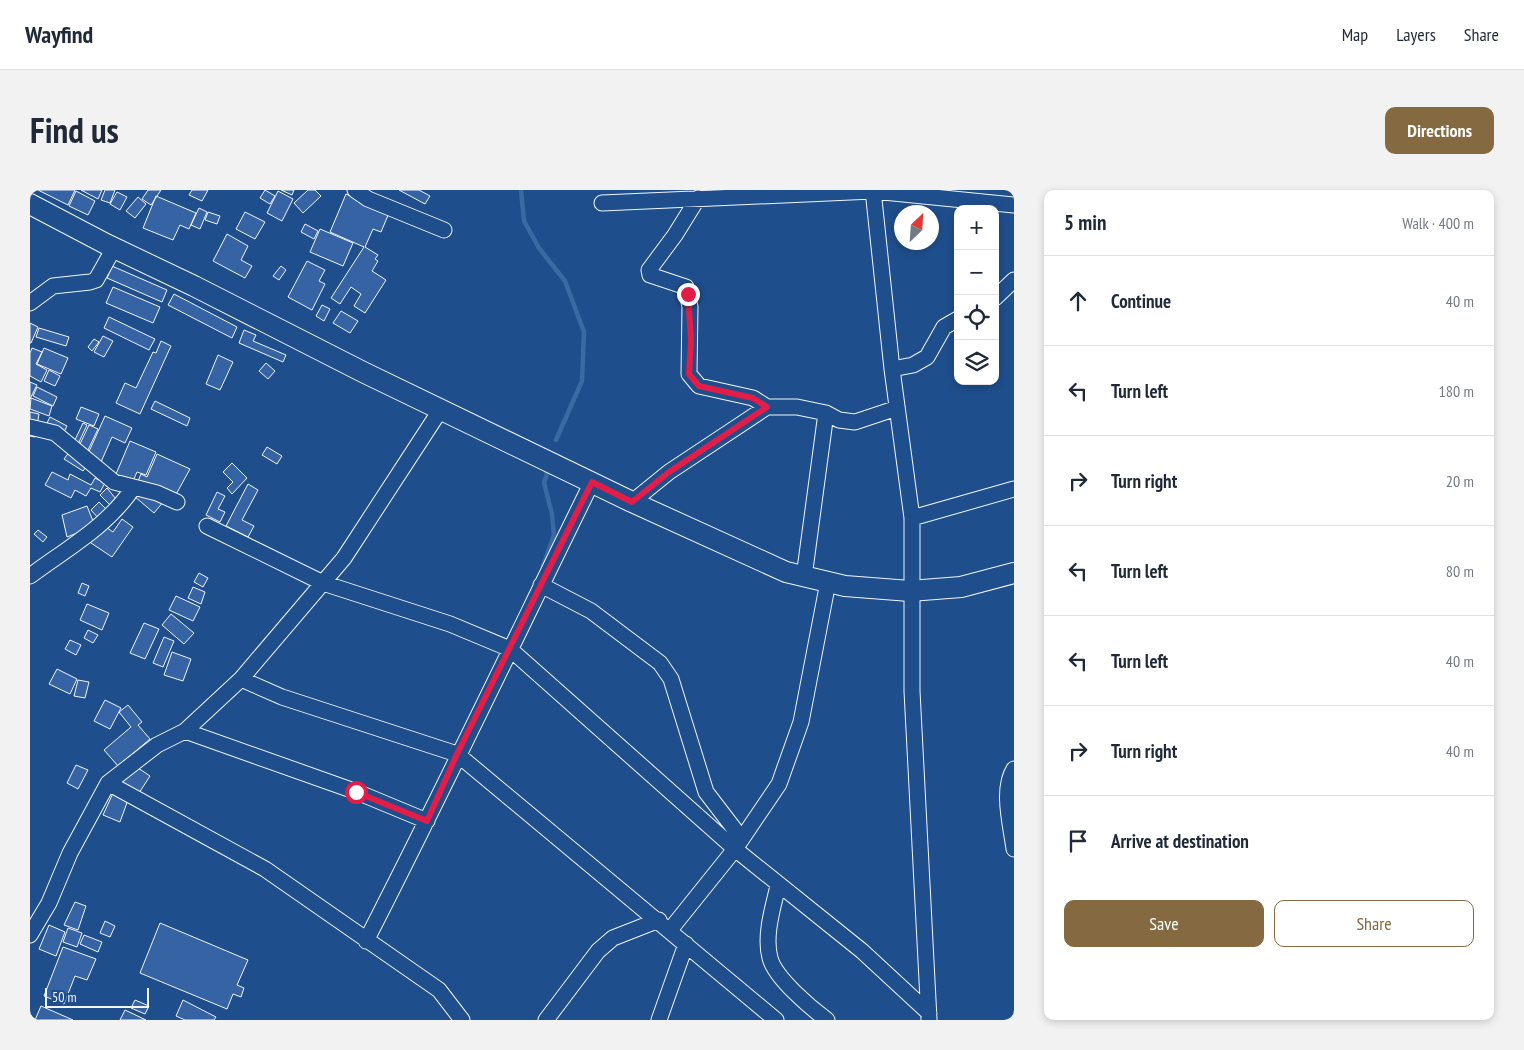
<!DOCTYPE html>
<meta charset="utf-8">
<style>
body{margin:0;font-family:"PT Sans Narrow",sans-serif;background:#f2f2f3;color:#1f2937}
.controls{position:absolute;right:15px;top:15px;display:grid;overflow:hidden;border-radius:10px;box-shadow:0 2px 8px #0003}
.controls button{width:45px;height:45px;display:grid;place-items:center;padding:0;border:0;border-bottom:1px solid #e0e1e3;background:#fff;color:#1f2937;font:25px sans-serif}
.compass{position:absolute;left:864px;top:15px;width:45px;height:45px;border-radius:50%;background:#fff;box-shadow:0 2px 8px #0003;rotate:25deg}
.scale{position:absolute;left:15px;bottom:12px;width:104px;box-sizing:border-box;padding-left:5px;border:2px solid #f2f6ff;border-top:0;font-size:14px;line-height:18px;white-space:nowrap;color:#f2f6ff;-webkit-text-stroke:4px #1f4e8c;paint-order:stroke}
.stop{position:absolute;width:15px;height:15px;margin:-11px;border:4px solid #e11d48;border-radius:50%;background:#fff}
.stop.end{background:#e11d48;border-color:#fff;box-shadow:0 1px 5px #0008}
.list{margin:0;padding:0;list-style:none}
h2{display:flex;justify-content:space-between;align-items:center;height:65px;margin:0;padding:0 20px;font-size:21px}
h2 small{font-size:16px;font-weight:400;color:#747a83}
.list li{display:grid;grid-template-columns:32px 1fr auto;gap:15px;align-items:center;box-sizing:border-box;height:90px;padding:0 20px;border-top:1px solid #e0e1e3}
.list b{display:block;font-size:19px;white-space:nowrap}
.list em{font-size:16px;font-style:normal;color:#747a83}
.actions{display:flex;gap:10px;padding:15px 20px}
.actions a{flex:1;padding:11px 0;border:1px solid #846941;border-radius:10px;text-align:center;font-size:18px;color:#846941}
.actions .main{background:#846941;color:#fff}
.icon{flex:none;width:28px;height:28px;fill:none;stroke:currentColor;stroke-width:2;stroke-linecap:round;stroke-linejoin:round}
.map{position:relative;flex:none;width:984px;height:830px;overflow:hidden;border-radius:10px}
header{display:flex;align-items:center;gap:30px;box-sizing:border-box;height:70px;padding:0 25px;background:#fff;border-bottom:1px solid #e0e1e3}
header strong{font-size:24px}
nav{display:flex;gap:28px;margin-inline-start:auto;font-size:18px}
.intro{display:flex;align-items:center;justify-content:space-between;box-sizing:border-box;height:120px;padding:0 30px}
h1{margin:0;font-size:35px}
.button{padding:12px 22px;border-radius:10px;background:#846941;color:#fff;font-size:18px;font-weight:700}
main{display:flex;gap:30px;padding:0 30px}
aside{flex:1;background:#fff;border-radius:10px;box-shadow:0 2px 8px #0003}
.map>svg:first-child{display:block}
</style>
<header>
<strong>Wayfind</strong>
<nav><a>Map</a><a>Layers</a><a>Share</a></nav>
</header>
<div class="intro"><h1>Find us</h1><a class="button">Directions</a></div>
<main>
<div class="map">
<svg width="984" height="830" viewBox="0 0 984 830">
<rect width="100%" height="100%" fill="#1f4e8c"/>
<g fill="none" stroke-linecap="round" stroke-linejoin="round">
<!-- stream -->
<path stroke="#3b69a3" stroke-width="4.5" d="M 491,0 L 494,31 L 509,58 L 535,91 L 554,142 L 552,191 L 526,250
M 513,376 L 524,345 L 522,324 L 514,293 L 517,284 L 514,276"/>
</g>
<!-- building -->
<path fill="#3563a3" stroke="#f2f6ff" d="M 8,0 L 45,0 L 38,15 Z
M 51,0 L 72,0 L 68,9 Z
M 75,0 L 85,0 L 80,13 L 71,10 Z
M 118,0 L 131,0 L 121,15 L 112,9 Z
M 162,0 L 178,0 L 172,11 L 159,5 Z
M 235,0 L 245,6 L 240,14 L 230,8 Z
M 251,0 L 264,0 L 262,5 Z
M 278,0 L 285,0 L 291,6 L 273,23 L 264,13 Z
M 369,0 L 389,0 L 400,6 L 395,14 Z
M 46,1 L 65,11 L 58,25 L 39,16 Z
M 248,1 L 263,9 L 252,31 L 237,23 Z
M 87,2 L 97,7 L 90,20 L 80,14 Z
M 316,4 L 359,23 L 351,42 L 343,39 L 335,57 L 348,65 L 345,69 L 348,71 L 342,81 L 356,90 L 335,123 L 324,116 L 331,104 L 321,97 L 310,114 L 301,108 L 334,57 L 300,42 Z
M 126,6 L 166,23 L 159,39 L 150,35 L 143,50 L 113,38 Z
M 108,7 L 116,14 L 105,28 L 96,21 Z
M 169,18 L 177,22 L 170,39 L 161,35 Z
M 178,22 L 190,26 L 187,34 L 175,30 Z
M 215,22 L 235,32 L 225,49 L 206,39 Z
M 275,34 L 288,41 L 284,49 L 271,42 Z
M 290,39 L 323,53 L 313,76 L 280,62 Z
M 197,44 L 218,56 L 211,70 L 222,76 L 215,88 L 183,71 Z
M 277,71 L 295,80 L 289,91 L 295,94 L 282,120 L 258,107 Z
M 82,76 L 137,100 L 132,112 L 77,88 Z
M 251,76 L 256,80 L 249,90 L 243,86 Z
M 83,97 L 130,117 L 123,133 L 76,113 Z
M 144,104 L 207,137 L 202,148 L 138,115 Z
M 292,115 L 300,119 L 294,131 L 286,126 Z
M 311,121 L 328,131 L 320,143 L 303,133 Z
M 79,127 L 125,149 L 119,160 L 74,138 Z
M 0,133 L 8,137 L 1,153 L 0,153 Z
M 9,138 L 39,147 L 36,156 L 6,147 Z
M 214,140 L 226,145 L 223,151 L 256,165 L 253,172 L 209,153 Z
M 73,146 L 83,151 L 74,167 L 64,162 Z
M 64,149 L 69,152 L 62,161 L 58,157 Z
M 131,151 L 141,156 L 110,224 L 86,213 L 95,193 L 106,198 L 123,162 L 126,163 Z
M 2,158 L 12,162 L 6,174 L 17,180 L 11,192 L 0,186 L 0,163 Z
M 14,158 L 38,168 L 31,184 L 7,174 Z
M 188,165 L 203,172 L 190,200 L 176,194 Z
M 236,173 L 245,181 L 238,189 L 229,181 Z
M 19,180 L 30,186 L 25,196 L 14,191 Z
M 0,192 L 7,195 L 0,209 Z
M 7,197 L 27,207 L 23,216 L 3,206 Z
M 1,208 L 22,216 L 19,226 L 0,219 Z
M 125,211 L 160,228 L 157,236 L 121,219 Z
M 51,217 L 69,224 L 64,236 L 46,229 Z
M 0,222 L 9,224 L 5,247 L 0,246 Z
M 75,226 L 102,238 L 95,253 L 82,247 L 71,272 L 57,266 Z
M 20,227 L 37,236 L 31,248 L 14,239 Z
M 53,233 L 57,235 L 48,254 L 44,252 Z
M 59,235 L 68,239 L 58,260 L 49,256 Z
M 100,251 L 126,262 L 116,285 L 107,282 L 103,291 L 86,284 Z
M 237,257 L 252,266 L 247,274 L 232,265 Z
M 40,261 L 58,274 L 53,281 L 34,269 Z
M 127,264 L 160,279 L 144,308 L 108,291 L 111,284 L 117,287 Z
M 202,273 L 217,288 L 202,304 L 197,298 L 203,292 L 193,282 Z
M 22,282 L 38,290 L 40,284 L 61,295 L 65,288 L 75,293 L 70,302 L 61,298 L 56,306 L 45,300 L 41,308 L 15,295 Z
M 218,294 L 228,300 L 212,330 L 224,336 L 218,347 L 196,336 Z
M 114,295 L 134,311 L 124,323 L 104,306 Z
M 77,298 L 86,309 L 80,315 L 70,305 Z
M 187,302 L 195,306 L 188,319 L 195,322 L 190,332 L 176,325 Z
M 69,312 L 78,321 L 69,329 L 61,320 Z
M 57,316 L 65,336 L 37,347 L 32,325 Z
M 92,329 L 103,337 L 82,367 L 58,351 L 70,333 L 83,342 Z
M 8,340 L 17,347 L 13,352 L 4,344 Z
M 169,383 L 178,388 L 173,397 L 164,392 Z
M 52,393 L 59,396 L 55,406 L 48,403 Z
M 163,397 L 175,402 L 171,414 L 158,408 Z
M 146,406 L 170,417 L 163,431 L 139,420 Z
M 57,414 L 79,423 L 72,440 L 50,430 Z
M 141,424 L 164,443 L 154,454 L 132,435 Z
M 114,433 L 129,439 L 115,469 L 100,463 Z
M 58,440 L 68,445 L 63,453 L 54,448 Z
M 134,447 L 144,451 L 133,477 L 123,473 Z
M 40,450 L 51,455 L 46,465 L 35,459 Z
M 142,462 L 161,469 L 153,491 L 134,485 Z
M 27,479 L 47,489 L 40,504 L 19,494 Z
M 48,490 L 59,492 L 55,508 L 44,506 Z
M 75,510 L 91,518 L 80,539 L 64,531 Z
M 98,515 L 112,532 L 108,535 L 120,549 L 88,576 L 74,560 L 101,537 L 89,522 Z
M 102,574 L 120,586 L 109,603 L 91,591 Z
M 46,575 L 58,580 L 48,599 L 37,593 Z
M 84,601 L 99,607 L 90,632 L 73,625 Z
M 45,712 L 56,716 L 48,740 L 34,735 Z
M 75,731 L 85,736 L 80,747 L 70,743 Z
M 130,733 L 218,770 L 207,795 L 214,798 L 211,807 L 203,804 L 197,819 L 110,783 Z
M 19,735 L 35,742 L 26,766 L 9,759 Z
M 38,738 L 52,743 L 47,757 L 33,752 Z
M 54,745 L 72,752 L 68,762 L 50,754 Z
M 33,757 L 66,769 L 57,790 L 45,786 L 34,814 L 14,806 Z
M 105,810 L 119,816 L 115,824 L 101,818 Z
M 153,810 L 186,827 L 184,830 L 155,830 L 146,826 Z
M 11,816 L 43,830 L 5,830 Z
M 95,820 L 116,830 L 90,830 Z"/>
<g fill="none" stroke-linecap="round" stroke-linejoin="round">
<defs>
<path id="minor" d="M 325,0 L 338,9 L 414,40
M 843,0 L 862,179 L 882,328 L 882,501 L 899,829
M 668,8 L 645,45 L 619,80 L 620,85 L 656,97 L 660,117 L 659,184 L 669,196 L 723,208 L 737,217
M 572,13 L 843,1 L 984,15
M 965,108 L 984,90
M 0,113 L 23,96 L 60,92 L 66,90 L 84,58
M 862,179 L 883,175 L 897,167 L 914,137 L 928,129
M 0,237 L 25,243 L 84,292 L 127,303 L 147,312
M 602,312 L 639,282 L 737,217 L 767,217 L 796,223 L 809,230 L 825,232 L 867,218
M 882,328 L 984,299
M 177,336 L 293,393 L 420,434 L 480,459 L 705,659 L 832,761 L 899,823
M 0,386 C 36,359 78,336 103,298
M 774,387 L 796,223
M 511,395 L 561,421 L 630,473 L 641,489 L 676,602 L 712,649
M 211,489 L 252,507 L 427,564 L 746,830
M 155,541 L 327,602 L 397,631
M 984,579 C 971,599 981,636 984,659
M 78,593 L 235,679 L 409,800 L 432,830
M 748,696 C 743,717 734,746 740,768 C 745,788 781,818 797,830
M 640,740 L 705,659 L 749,594 L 771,532 L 798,392
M 0,745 L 19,713 L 40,663 L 78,593 L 127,555 L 155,541 L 211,489 L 314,368 L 411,219
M 336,751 C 414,599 487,445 562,292
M 516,830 L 568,761 L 583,748 L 629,730
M 629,830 L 656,754"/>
<path id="major" d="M 0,14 L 76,54 L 164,96 L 333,182 L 602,312 L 756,382 L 815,396 L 880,401 L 931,397 L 984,383"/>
</defs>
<!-- minor casing -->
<use href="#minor" stroke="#f2f6ff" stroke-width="17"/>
<!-- major casing -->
<use href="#major" stroke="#f2f6ff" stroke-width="22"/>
<!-- minor -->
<use href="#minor" stroke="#1f4e8c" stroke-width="15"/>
<!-- major -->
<use href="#major" stroke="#1f4e8c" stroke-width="20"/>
</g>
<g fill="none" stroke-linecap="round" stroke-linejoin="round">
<!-- route -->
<path stroke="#e11d48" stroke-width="6" d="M 326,602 L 397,631 L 427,564 L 562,292 L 602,312 L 639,282 L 737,217 L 723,208 L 669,196 L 659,184 L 661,150 L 658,104"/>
</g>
</svg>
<div class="controls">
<button>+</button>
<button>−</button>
<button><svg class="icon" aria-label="locate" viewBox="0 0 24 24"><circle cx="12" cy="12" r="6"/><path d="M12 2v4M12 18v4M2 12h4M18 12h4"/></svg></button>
<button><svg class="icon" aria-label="layers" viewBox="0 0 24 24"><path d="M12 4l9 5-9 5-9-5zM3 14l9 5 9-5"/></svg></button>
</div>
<svg class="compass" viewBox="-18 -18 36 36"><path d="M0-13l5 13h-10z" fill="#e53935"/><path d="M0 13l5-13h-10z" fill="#747a83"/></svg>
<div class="scale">50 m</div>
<div class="stop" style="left:326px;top:602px"></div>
<div class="stop end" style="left:658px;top:104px"></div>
</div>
<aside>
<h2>5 min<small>Walk · 400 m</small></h2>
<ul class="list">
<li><svg class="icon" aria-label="ahead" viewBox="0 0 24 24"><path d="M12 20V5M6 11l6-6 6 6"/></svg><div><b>Continue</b></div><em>40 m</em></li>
<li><svg class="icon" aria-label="left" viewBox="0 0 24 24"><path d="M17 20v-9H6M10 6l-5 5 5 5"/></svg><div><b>Turn left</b></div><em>180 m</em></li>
<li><svg class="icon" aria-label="right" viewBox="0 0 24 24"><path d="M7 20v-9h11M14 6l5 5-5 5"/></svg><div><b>Turn right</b></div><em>20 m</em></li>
<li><svg class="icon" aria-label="left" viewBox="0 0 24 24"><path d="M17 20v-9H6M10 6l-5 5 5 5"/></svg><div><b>Turn left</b></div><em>80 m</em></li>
<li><svg class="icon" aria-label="left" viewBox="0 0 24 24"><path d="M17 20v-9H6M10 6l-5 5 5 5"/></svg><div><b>Turn left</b></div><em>40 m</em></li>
<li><svg class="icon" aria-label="right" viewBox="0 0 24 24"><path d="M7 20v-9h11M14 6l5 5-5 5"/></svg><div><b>Turn right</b></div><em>40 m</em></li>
<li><svg class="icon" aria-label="arrive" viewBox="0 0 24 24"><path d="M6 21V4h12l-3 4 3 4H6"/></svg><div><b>Arrive at destination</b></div></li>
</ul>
<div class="actions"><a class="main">Save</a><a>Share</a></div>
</aside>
</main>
